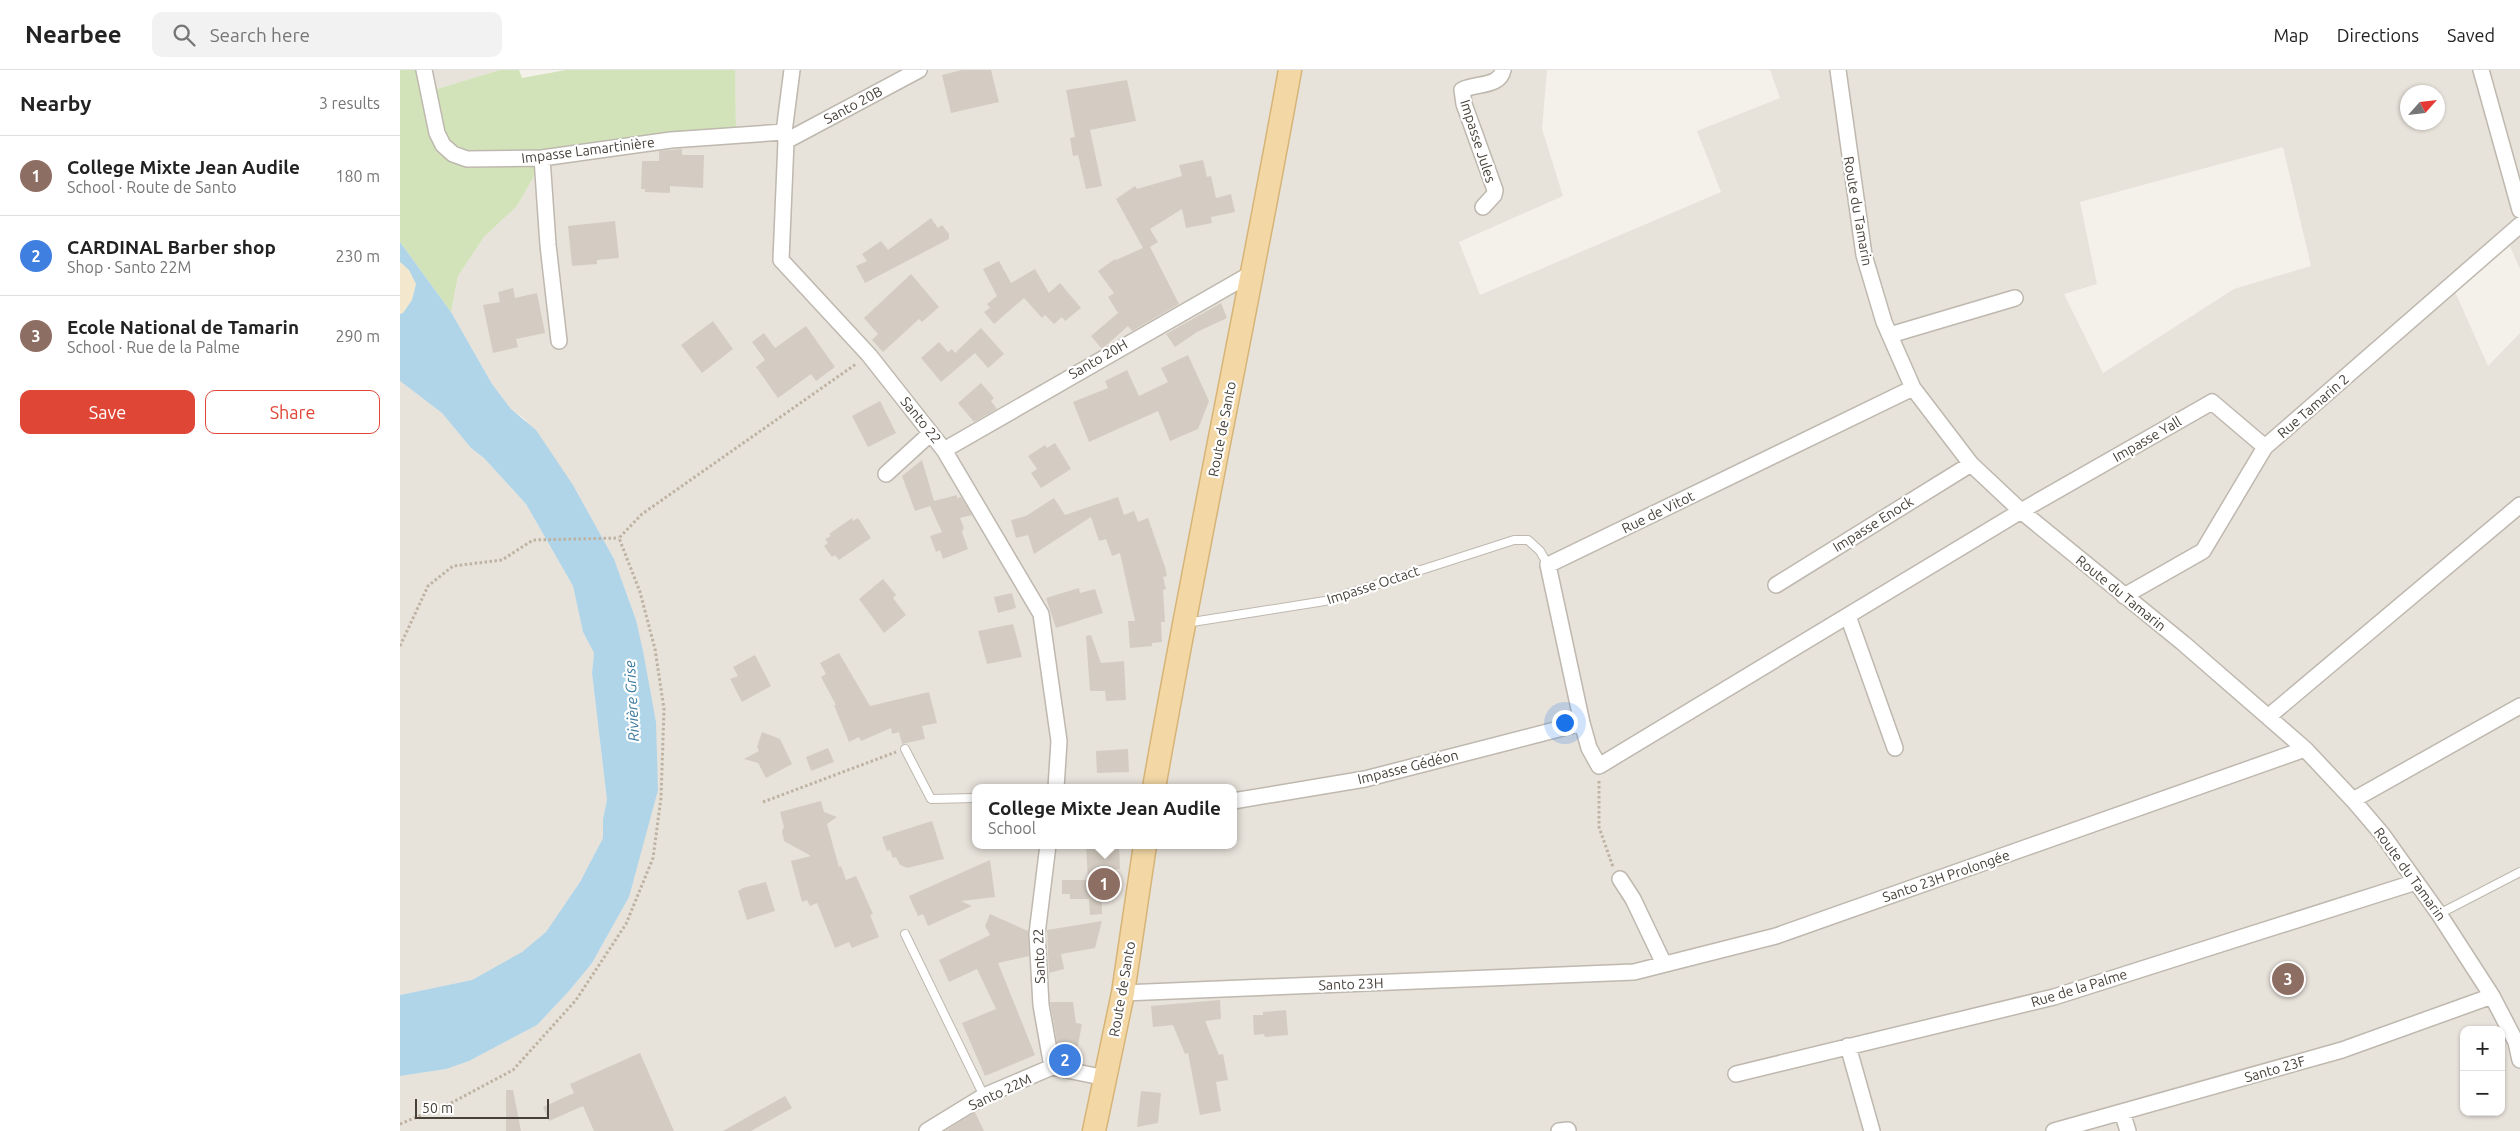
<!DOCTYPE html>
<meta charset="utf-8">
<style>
body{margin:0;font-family:Ubuntu,sans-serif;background:#f2f2f2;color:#222}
.controls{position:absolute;right:15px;bottom:15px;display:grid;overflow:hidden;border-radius:10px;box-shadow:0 1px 4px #0004}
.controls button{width:45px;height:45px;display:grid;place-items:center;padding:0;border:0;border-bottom:1px solid #e0e0e0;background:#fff;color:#222;font:25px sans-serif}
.compass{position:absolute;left:2000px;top:15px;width:45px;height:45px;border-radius:50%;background:#fff;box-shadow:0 1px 4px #0004;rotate:63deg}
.scale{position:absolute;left:15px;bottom:12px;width:134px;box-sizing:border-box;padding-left:5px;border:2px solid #47413a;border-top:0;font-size:14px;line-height:18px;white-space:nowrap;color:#47413a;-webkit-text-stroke:4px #fff;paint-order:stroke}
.you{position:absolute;left:1164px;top:652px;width:18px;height:18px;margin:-12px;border:4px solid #fff;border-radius:50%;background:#1a73e8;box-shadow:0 0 0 8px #1a73e833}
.badge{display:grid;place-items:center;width:32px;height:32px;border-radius:50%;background:#e04636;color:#fff;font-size:16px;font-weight:700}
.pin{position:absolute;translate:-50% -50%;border:2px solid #fff;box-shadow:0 1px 5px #0006}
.popup{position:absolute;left:572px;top:714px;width:265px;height:65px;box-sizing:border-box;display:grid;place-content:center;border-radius:10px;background:#fff;filter:drop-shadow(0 1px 4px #0005);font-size:16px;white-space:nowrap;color:#767676}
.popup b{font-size:19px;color:#222}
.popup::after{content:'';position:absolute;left:50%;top:100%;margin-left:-10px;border:10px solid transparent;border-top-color:#fff}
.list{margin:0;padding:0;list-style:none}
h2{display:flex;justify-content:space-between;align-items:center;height:65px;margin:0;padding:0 20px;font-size:21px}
h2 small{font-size:16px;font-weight:400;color:#767676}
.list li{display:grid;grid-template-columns:32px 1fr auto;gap:15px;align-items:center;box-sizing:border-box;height:80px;padding:0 20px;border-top:1px solid #e0e0e0}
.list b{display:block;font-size:19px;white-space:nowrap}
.list p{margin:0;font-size:16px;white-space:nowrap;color:#767676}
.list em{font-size:16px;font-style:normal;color:#767676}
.actions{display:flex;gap:10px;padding:15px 20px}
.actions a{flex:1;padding:11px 0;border:1px solid #e04636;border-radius:10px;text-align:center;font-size:18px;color:#e04636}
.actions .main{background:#e04636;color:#fff}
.icon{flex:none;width:28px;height:28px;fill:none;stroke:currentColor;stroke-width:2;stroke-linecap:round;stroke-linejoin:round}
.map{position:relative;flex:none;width:2120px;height:1061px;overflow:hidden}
header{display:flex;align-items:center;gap:30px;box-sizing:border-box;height:70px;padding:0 25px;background:#fff;border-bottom:1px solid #e0e0e0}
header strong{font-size:24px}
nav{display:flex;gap:28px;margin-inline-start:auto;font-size:18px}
.search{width:350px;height:45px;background:#f2f2f2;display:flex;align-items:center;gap:12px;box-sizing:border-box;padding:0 18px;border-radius:10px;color:#767676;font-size:19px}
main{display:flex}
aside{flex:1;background:#fff}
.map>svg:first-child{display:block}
</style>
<header>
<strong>Nearbee</strong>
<div class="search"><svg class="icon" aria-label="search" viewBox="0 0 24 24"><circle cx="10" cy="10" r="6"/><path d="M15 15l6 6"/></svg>Search here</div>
<nav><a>Map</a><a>Directions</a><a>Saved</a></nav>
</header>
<main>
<aside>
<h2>Nearby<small>3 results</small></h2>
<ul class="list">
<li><span class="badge" style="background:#8d6e63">1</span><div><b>College Mixte Jean Audile</b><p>School · Route de Santo</p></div><em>180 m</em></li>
<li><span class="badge" style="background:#3f7fe0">2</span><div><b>CARDINAL Barber shop</b><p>Shop · Santo 22M</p></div><em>230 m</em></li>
<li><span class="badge" style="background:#8d6e63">3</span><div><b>Ecole National de Tamarin</b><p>School · Rue de la Palme</p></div><em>290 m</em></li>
</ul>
<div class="actions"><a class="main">Save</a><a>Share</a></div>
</aside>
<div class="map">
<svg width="2120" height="1061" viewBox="0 0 2120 1061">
<rect width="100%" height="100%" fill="#f4f1eb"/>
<!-- residential -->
<path fill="#e7e2da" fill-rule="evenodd" d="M 32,0 L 100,0 L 37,19 Z
M 335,0 L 1147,0 L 1142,59 L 1163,126 L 1059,172 L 1080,225 L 1321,122 L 1297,61 L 1380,28 L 1370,0 L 2120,0 L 2120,199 L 2108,172 L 2052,215 L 2088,296 L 2120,263 L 2120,1061 L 0,1061 L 0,1006 L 46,999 L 69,991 L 137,955 L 169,921 L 192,893 L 229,827 L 256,652 L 236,550 L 214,489 L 173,415 L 125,349 L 111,339 L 92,314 L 51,242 L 58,206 L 84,167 L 117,136 L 147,83 L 336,59 ZM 2008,22 L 2038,22 L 2038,52 L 2008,52 ZM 1883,77 L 1911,196 L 1834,219 L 1703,303 L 1664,224 L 1697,214 L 1680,132 ZM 575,718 L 833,718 L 833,775 L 575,775 ZM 2064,960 L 2101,960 L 2101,1042 L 2064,1042 Z
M 0,311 L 42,343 L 71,378 L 84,388 L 126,434 L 173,516 L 183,562 L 194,583 L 192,603 L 207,730 L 203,749 L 203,768 L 180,812 L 146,862 L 122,882 L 72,910 L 0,925 Z"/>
<!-- green -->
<path fill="#d2e3b9" d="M 0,0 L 32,0 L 37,19 L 100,0 L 119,0 L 122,8 L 166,0 L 335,0 L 336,59 L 147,83 L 117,136 L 84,167 L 58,206 L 51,242 L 0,172 Z"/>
<!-- sand -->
<path fill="#f3e8cd" d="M 0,192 L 9,200 L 16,214 L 12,230 L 3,243 L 0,244 Z"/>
<!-- water -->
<path fill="#b0d4e8" d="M 0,172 L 51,242 L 92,314 L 111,339 L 136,360 L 173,415 L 214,489 L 236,550 L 243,581 L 256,652 L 258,720 L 229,827 L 192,893 L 169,921 L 137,955 L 69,991 L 46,999 L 0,1006 L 0,925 L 72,910 L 122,882 L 146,862 L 180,812 L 203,768 L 203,749 L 207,730 L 192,603 L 194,583 L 183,562 L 173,516 L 126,434 L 84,388 L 71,378 L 42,343 L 0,311 L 0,244 L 3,243 L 12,230 L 16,214 L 9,200 L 0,192 Z"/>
<!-- building -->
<path fill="#d4ccc2" d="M 562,0 L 591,0 L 599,32 L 551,43 L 542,5 Z
M 727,10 L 736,51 L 690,60 L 702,116 L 686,119 L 678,85 L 673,86 L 670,68 L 675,67 L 666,20 Z
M 282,79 L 282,85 L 304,85 L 303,118 L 270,116 L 270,123 L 245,122 L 245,119 L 241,119 L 242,91 L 259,91 L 259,81 Z
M 803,90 L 807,107 L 811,106 L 816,128 L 831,124 L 835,142 L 811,147 L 812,153 L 786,158 L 782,139 L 750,159 L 758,172 L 750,177 L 779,234 L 732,261 L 728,256 L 702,279 L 691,266 L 718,243 L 708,227 L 714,223 L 698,201 L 715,189 L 716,190 L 743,178 L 716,129 L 735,116 L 737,119 L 782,106 L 779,95 Z
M 531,148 L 538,158 L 542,155 L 549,164 L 549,169 L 465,213 L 456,196 L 467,191 L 462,184 L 481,171 L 488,180 Z
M 215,151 L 219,188 L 197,190 L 197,194 L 172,196 L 168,156 Z
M 599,191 L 611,213 L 635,199 L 649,223 L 660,213 L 681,238 L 665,251 L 662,247 L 654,254 L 645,245 L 642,248 L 624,228 L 594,254 L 584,242 L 590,238 L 587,234 L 597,226 L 583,199 Z
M 511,204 L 539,237 L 522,252 L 519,249 L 483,282 L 472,270 L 478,264 L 464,248 Z
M 113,218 L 115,228 L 137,223 L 145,263 L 116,269 L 118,277 L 93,283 L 83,235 L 100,232 L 98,222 Z
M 821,233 L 827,248 L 797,262 L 775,277 L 766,264 Z
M 313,251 L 333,279 L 302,303 L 281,275 Z
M 406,256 L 435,297 L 416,311 L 411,304 L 378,328 L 356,297 L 365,290 L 352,272 L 364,263 L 375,278 Z
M 581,258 L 604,284 L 588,298 L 575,283 L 541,312 L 521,288 L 539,272 L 548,282 L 552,279 L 555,283 Z
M 788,285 L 809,331 L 798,359 L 770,371 L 758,341 L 689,372 L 673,332 L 708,318 L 705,311 L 727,300 L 739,326 L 768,312 L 761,298 Z
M 581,313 L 594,328 L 591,331 L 597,339 L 574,352 L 558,333 Z
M 480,331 L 496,363 L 468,377 L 452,346 Z
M 655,373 L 671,399 L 641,418 L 631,403 L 637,399 L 628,386 L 645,375 L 647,378 Z
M 522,390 L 534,431 L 557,425 L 557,428 L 561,427 L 572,445 L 560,448 L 564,458 L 562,462 L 568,479 L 543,489 L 540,480 L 536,482 L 530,466 L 542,462 L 530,436 L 515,441 L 502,406 Z
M 718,427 L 724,445 L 734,441 L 738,452 L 748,448 L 765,497 L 767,506 L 763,507 L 766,519 L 763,520 L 765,552 L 761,552 L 762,572 L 752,573 L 752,576 L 730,578 L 728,551 L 735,551 L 720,483 L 712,486 L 706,469 L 699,471 L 691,447 L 634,484 L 628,465 L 616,468 L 611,450 L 626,446 L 654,428 L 665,445 Z
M 452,448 L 453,451 L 458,448 L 471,468 L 439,490 L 435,485 L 432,487 L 424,476 L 428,473 L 425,469 L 431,466 L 429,464 Z
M 483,509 L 496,525 L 493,528 L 506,545 L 484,563 L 459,529 Z
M 679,518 L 680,523 L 695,519 L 703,543 L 656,558 L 646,528 Z
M 612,523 L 616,538 L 598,543 L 594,527 Z
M 613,554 L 622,587 L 587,594 L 578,561 Z
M 691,565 L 701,593 L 724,591 L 726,630 L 706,631 L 705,621 L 690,621 L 686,566 Z
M 439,583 L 470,636 L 529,622 L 537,653 L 522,656 L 525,669 L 502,674 L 499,662 L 492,664 L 491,658 L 461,671 L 459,667 L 449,672 L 434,635 L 436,635 L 421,607 L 426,604 L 420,593 Z
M 355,585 L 371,616 L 342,632 L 330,609 L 338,606 L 333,597 Z
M 362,662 L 380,669 L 392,694 L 366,708 L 358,693 L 344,689 L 359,681 L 357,677 Z
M 428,678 L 434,692 L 411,701 L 406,687 Z
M 728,679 L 729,702 L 697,703 L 696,681 Z
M 421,731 L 424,742 L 437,747 L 427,754 L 439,797 L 441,796 L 446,810 L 456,806 L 473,844 L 470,845 L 479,867 L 452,878 L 449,872 L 435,878 L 417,833 L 410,836 L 407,830 L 402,832 L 391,791 L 411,786 L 384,771 L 382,761 L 384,757 L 380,742 Z
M 532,751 L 544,789 L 507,798 L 500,795 L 496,787 L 493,788 L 490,780 L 487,781 L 482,767 Z
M 686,775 L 719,775 L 720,799 L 701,800 L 702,844 L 690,845 L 689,829 L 670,829 L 670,824 L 662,824 L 662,810 L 688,810 Z
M 590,790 L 595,827 L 561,831 L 572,836 L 528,856 L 523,844 L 518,846 L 509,826 Z
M 366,812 L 375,841 L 347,850 L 338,821 L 343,818 Z
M 590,844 L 628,861 L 629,886 L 598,893 L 635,985 L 585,1006 L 562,953 L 596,939 L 577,899 L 549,912 L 539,890 L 590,865 L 585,856 Z
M 702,851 L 695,878 L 661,884 L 664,899 L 649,903 L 647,860 Z
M 820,930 L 821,949 L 805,951 L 819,985 L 823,984 L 828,1010 L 816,1012 L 821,1041 L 800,1045 L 788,983 L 785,984 L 773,955 L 753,957 L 751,936 Z
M 650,932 L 673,932 L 676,953 L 682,954 L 675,990 L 660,989 Z
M 886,940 L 888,965 L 865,967 L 864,964 L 854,965 L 853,945 L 863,945 L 863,942 Z
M 240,983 L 274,1061 L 194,1061 L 183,1036 L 149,1051 L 143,1037 L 174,1023 L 170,1014 Z
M 106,1020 L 113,1020 L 121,1061 L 106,1061 Z
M 741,1021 L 761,1023 L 758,1053 L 737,1057 Z
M 385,1026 L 392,1038 L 351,1061 L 323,1061 Z
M 575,1042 L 584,1061 L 545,1061 Z"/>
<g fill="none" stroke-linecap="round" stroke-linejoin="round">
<defs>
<path id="service" d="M 786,553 L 925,531 L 1114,470 L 1128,470 L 1140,481 L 1148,495
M 505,679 L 531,729 L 575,728
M 2039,844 L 2120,802
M 505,864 L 584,1026"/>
<path id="minor" d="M 24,0 L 37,63 L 43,75 L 53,84 L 67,89 L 142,88 L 271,70 L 384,62
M 392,0 L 384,62 L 386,71 L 381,190 L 469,285 L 544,380 L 641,544 L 659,671 L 656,718
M 1438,0 L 1464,185 L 1484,252 L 1513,318 L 1571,394 L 1621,441 L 1783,573 L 1905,679 L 1953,730 L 1982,764 L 2039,844 L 2092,926 L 2116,972 L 2120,990
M 2081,0 L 2120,140
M 386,71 L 519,0
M 142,88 L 148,175 L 159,271
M 1083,137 L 1094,125 L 1095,120 L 1064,34 L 1062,20 C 1076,13 1100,17 1103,0
M 1490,265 L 1615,228
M 1513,318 L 1148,495 L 1182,653 L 1189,678 L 1199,696 L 1621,441 L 1812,332 L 1865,377
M 544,380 L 854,202
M 486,404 L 531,363
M 1376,515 L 1571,394
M 1724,526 L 1803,481 L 1865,377 L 2120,155
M 1448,546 L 1495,678
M 1868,647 L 2120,435
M 1953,730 L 2120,636
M 833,731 L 965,709 L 1182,653
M 648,775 L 637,864 L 641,935 L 652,997
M 1220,809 L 1233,829 L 1264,894
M 723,923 L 1234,902 L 1376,866 L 1905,679
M 1448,976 L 1472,1061
M 1336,1004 L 1654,927 L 2016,812
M 1722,1042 L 1728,1061
M 527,1061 L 584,1026 L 652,997 L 706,1008
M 1159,1061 L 1168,1060
M 1654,1061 L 1942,980 L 2092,926"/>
<path id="primary" d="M 754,718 C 796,478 847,240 890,0
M 694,1061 L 723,923 L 745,775"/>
</defs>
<!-- service casing -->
<use href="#service" stroke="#beb8af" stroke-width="10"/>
<!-- minor casing -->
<use href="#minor" stroke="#beb8af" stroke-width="18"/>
<!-- primary casing -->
<use href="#primary" stroke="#d6b477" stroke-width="25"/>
<!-- path -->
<path stroke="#beb3a2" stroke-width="3" stroke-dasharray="2.5 2.5" stroke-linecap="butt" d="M 0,576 L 28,516 L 53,496 L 102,490 L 133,470 L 219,468
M 1199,711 L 1199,757 L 1213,797
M 363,732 L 496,682
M 0,1054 L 53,1032 L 113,1000 L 176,930 L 226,854 L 253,788 L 261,728 L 264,639 L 255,579 L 240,522 L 219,468 L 242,444 L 456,294"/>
<!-- service -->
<use href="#service" stroke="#fff" stroke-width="8"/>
<!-- minor -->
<use href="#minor" stroke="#fff" stroke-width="15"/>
<!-- primary -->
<use href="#primary" stroke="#f3d8a6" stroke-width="22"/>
</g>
<g text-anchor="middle" stroke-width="4.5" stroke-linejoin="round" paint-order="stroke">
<!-- street labels -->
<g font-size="14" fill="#47413a" stroke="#fff">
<text transform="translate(453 35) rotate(-28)" y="5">Santo 20B</text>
<text transform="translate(1078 71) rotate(72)" y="5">Impasse Jules</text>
<text transform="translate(188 80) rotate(-7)" y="5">Impasse Lamartinière</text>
<text transform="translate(1458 141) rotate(80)" y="5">Route du Tamarin</text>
<text transform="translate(698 289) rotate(-30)" y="5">Santo 20H</text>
<text transform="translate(1913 336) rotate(-41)" y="5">Rue Tamarin 2</text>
<text transform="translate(521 350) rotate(51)" y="5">Santo 22</text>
<text transform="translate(822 359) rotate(-79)" y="5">Route de Santo</text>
<text transform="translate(1747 369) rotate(-30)" y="5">Impasse Yall</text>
<text transform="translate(1258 442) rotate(-26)" y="5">Rue de Vitot</text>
<text transform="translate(1473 454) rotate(-32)" y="5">Impasse Enock</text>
<text transform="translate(973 515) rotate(-18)" y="5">Impasse Octact</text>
<text transform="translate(1721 523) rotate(39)" y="5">Route du Tamarin</text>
<text transform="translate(1008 697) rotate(-14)" y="5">Impasse Gédéon</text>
<text transform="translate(2010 804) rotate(54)" y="5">Route du Tamarin</text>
<text transform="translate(1546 806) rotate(-19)" y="5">Santo 23H Prolongée</text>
<text transform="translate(639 886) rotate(-92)" y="5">Santo 22</text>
<text transform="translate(951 914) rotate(-2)" y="5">Santo 23H</text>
<text transform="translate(1679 918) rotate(-17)" y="5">Rue de la Palme</text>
<text transform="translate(722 919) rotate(-80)" y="5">Route de Santo</text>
<text transform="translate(1875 999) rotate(-16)" y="5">Santo 23F</text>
<text transform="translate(600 1022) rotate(-25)" y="5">Santo 22M</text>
</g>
<!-- water labels -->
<g font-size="15" font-style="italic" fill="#3d7ba0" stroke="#fff">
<text transform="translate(232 631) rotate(-93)" y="5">Rivière Grise</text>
</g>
</g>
</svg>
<div class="controls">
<button>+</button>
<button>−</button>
</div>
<svg class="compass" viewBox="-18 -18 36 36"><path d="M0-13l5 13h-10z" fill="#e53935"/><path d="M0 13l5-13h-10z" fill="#767676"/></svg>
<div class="scale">50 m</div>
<div class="you"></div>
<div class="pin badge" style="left:704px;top:814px;background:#8d6e63">1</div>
<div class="popup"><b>College Mixte Jean Audile</b>School</div>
<div class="pin badge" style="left:665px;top:990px;background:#3f7fe0">2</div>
<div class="pin badge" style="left:1888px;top:909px;background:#8d6e63">3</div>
</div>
</main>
